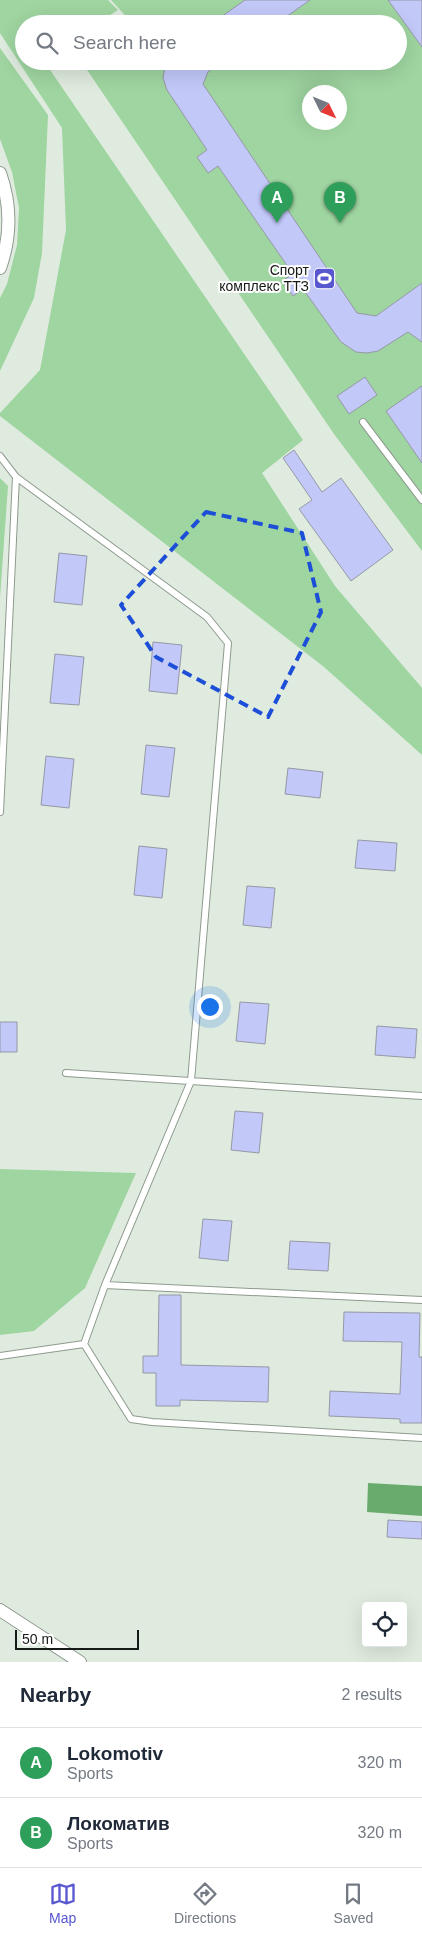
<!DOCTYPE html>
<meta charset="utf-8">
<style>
body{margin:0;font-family:Arial,sans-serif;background:#f2f2f3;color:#1f2937}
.controls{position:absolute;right:15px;bottom:15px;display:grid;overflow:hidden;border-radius:5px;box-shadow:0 5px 20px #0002}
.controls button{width:45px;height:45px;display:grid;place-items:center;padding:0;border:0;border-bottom:1px solid #e0e1e3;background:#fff;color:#1f2937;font:25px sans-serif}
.compass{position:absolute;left:302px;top:85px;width:45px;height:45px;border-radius:50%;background:#fff;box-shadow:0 5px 20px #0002;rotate:133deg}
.scale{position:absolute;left:15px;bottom:12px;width:124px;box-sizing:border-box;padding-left:5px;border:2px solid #151a16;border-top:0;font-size:14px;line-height:18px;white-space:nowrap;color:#151a16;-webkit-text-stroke:4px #fff;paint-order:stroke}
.you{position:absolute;left:209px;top:1006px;width:18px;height:18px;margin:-12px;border:4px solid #fff;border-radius:50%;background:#1a73e8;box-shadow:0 0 0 8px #1a73e833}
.badge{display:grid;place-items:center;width:32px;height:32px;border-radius:50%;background:#5857cf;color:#fff;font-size:16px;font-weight:700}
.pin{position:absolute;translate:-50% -41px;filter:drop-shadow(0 1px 2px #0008)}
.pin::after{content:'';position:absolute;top:26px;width:18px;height:15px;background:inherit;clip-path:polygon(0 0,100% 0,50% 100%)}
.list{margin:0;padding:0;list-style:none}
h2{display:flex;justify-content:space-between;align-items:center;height:65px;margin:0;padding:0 20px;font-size:21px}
h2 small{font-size:16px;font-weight:400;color:#747a83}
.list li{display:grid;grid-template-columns:32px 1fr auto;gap:15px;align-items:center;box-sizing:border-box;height:70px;padding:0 20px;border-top:1px solid #e0e1e3}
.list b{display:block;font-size:19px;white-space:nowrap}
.list p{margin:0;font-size:16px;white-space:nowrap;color:#747a83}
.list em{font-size:16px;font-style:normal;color:#747a83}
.icon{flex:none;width:28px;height:28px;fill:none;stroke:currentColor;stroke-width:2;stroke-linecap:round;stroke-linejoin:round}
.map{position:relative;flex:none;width:422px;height:1662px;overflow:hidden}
.search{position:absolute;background:#fff;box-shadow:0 5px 20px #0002;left:15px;right:15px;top:15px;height:55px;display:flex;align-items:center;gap:12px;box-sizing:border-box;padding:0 18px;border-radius:28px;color:#747a83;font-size:19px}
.sheet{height:205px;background:#fff}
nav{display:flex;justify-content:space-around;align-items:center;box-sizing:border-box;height:70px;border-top:1px solid #e0e1e3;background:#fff;font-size:14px;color:#747a83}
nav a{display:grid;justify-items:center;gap:2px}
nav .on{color:#5857cf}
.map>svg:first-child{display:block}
</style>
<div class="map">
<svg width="422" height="1662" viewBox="0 0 422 1662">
<rect width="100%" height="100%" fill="#dfebdf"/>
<!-- green -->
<path fill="#9fd5a1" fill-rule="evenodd" d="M 0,0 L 108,0 L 118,10 L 96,24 L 24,24 L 24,61 L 44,61 L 303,440 L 262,473 L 335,586 L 422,688 L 422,755 L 324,667 L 0,416 L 0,413 L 40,370 L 66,230 L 62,128 L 0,33 Z
M 111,0 L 422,0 L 422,551 L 334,434 L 81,61 L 398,61 L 398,24 L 133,24 ZM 310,92 L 340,92 L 340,122 L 310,122 Z
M 0,48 L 48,115 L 42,253 L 34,298 L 0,371 L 0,298 L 7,284 L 17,245 L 19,208 L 12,172 L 0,139 Z
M 0,478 L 8,486 L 0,598 Z
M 0,1169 L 136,1173 L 85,1288 L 34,1331 L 0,1335 Z"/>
<!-- water -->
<path fill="#68ab6d" d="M 368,1483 L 422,1486 L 422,1516 L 367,1512 Z"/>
<!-- building -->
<path fill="#c2c8f8" stroke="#9698a6" d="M 245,0 L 310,0 L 276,24 L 211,24 Z
M 388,0 L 422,0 L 422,47 Z
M 166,61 L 223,61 L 208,72 L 203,84 L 357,313 L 376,316 L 422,283 L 422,342 L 408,332 L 378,351 L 367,353 L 356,352 L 341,342 L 303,289 L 293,296 L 282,281 L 293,274 L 218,166 L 208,173 L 197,157 L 207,150 L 167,90 L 163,78 Z
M 365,377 L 377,395 L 349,414 L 337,396 Z
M 422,386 L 422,463 L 386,411 Z
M 294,450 L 322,492 L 341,478 L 393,550 L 351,581 L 299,509 L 312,500 L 283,458 Z
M 59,553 L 87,556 L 82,605 L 54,602 Z
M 153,642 L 182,645 L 177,694 L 149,691 Z
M 55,654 L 84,657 L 79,705 L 50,703 Z
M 146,745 L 175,748 L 169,797 L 141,794 Z
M 46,756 L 74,759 L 69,808 L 41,805 Z
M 288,768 L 323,772 L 320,798 L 285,794 Z
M 358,840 L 397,843 L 395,871 L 355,868 Z
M 139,846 L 167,849 L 162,898 L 134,895 Z
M 247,886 L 275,888 L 271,928 L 243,925 Z
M 240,1002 L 269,1004 L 265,1044 L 236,1041 Z
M 0,1022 L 17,1022 L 17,1052 L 0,1052 Z
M 377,1026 L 417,1029 L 415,1058 L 375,1055 Z
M 235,1111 L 263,1113 L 259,1153 L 231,1150 Z
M 203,1219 L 232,1221 L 228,1261 L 199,1258 Z
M 290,1241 L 330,1243 L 328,1271 L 288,1269 Z
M 159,1295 L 181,1295 L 181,1365 L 269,1367 L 268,1402 L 180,1400 L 180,1406 L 156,1406 L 156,1373 L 143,1373 L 143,1356 L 158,1356 Z
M 344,1312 L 420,1313 L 419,1357 L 422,1357 L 422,1423 L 400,1423 L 400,1419 L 329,1416 L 330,1391 L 400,1394 L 402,1342 L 343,1341 Z
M 388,1520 L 422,1522 L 422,1539 L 387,1537 Z"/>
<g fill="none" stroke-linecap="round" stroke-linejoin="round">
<defs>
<path id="lane" d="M 363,422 L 422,500
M 0,456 L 16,477 L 207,617 L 228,643 L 191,1081 L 105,1285 L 84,1344
M 0,812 L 16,477
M 66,1073 L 422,1096
M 105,1285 L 422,1300
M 84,1344 L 131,1419 L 152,1422 L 422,1438
M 0,1356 L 84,1344"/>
<path id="street" d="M 0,173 C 11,204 11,237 0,268
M 0,1610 L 80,1662"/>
</defs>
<!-- lane casing -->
<use href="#lane" stroke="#8f9a8f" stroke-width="8"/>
<!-- street casing -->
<use href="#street" stroke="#8f9a8f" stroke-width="14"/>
<!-- lane -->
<use href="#lane" stroke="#fff" stroke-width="6"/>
<!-- street -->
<use href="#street" stroke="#fff" stroke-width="12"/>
</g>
<!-- marked area -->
<path fill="none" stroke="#1d4ed8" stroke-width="4" stroke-dasharray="10 6" stroke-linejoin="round" d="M 206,512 L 302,533 L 321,612 L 268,717 L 156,657 L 121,605 Z"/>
<!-- icons -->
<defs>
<symbol id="stadium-square" viewBox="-11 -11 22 22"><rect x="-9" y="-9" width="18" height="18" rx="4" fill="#5857cf" stroke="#fff"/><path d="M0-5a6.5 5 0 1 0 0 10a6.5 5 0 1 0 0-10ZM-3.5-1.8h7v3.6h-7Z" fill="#fff"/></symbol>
</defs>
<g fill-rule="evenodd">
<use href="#stadium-square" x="312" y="266" width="25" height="25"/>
</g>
<g text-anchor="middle" stroke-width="4" stroke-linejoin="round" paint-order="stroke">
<!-- poi labels -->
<g font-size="14" fill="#151a16" stroke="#fff" text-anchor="end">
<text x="309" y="275">Спорт<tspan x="309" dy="16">комплекс ТТЗ</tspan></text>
</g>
</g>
</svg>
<div class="controls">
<button><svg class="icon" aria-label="locate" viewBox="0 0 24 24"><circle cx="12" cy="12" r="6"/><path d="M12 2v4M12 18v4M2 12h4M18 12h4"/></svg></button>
</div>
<svg class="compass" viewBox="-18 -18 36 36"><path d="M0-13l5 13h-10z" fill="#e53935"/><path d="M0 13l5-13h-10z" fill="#747a83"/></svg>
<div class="scale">50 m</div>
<div class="you"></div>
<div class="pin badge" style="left:277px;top:223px;background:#2e9e5b">A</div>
<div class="pin badge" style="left:340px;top:223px;background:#2e9e5b">B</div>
<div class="search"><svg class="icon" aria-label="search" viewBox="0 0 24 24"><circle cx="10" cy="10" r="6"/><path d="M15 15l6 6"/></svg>Search here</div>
</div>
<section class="sheet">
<h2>Nearby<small>2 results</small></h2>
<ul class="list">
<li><span class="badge" style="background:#2e9e5b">A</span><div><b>Lokomotiv</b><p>Sports</p></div><em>320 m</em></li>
<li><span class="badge" style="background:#2e9e5b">B</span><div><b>Локоматив</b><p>Sports</p></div><em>320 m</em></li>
</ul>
</section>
<nav>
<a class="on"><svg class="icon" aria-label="map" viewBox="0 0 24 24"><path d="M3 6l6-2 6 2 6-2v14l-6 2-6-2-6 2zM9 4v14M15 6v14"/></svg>Map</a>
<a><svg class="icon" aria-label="directions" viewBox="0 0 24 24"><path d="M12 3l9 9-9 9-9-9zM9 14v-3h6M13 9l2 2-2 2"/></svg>Directions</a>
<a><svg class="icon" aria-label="saved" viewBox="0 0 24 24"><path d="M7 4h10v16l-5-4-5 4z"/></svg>Saved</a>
</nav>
